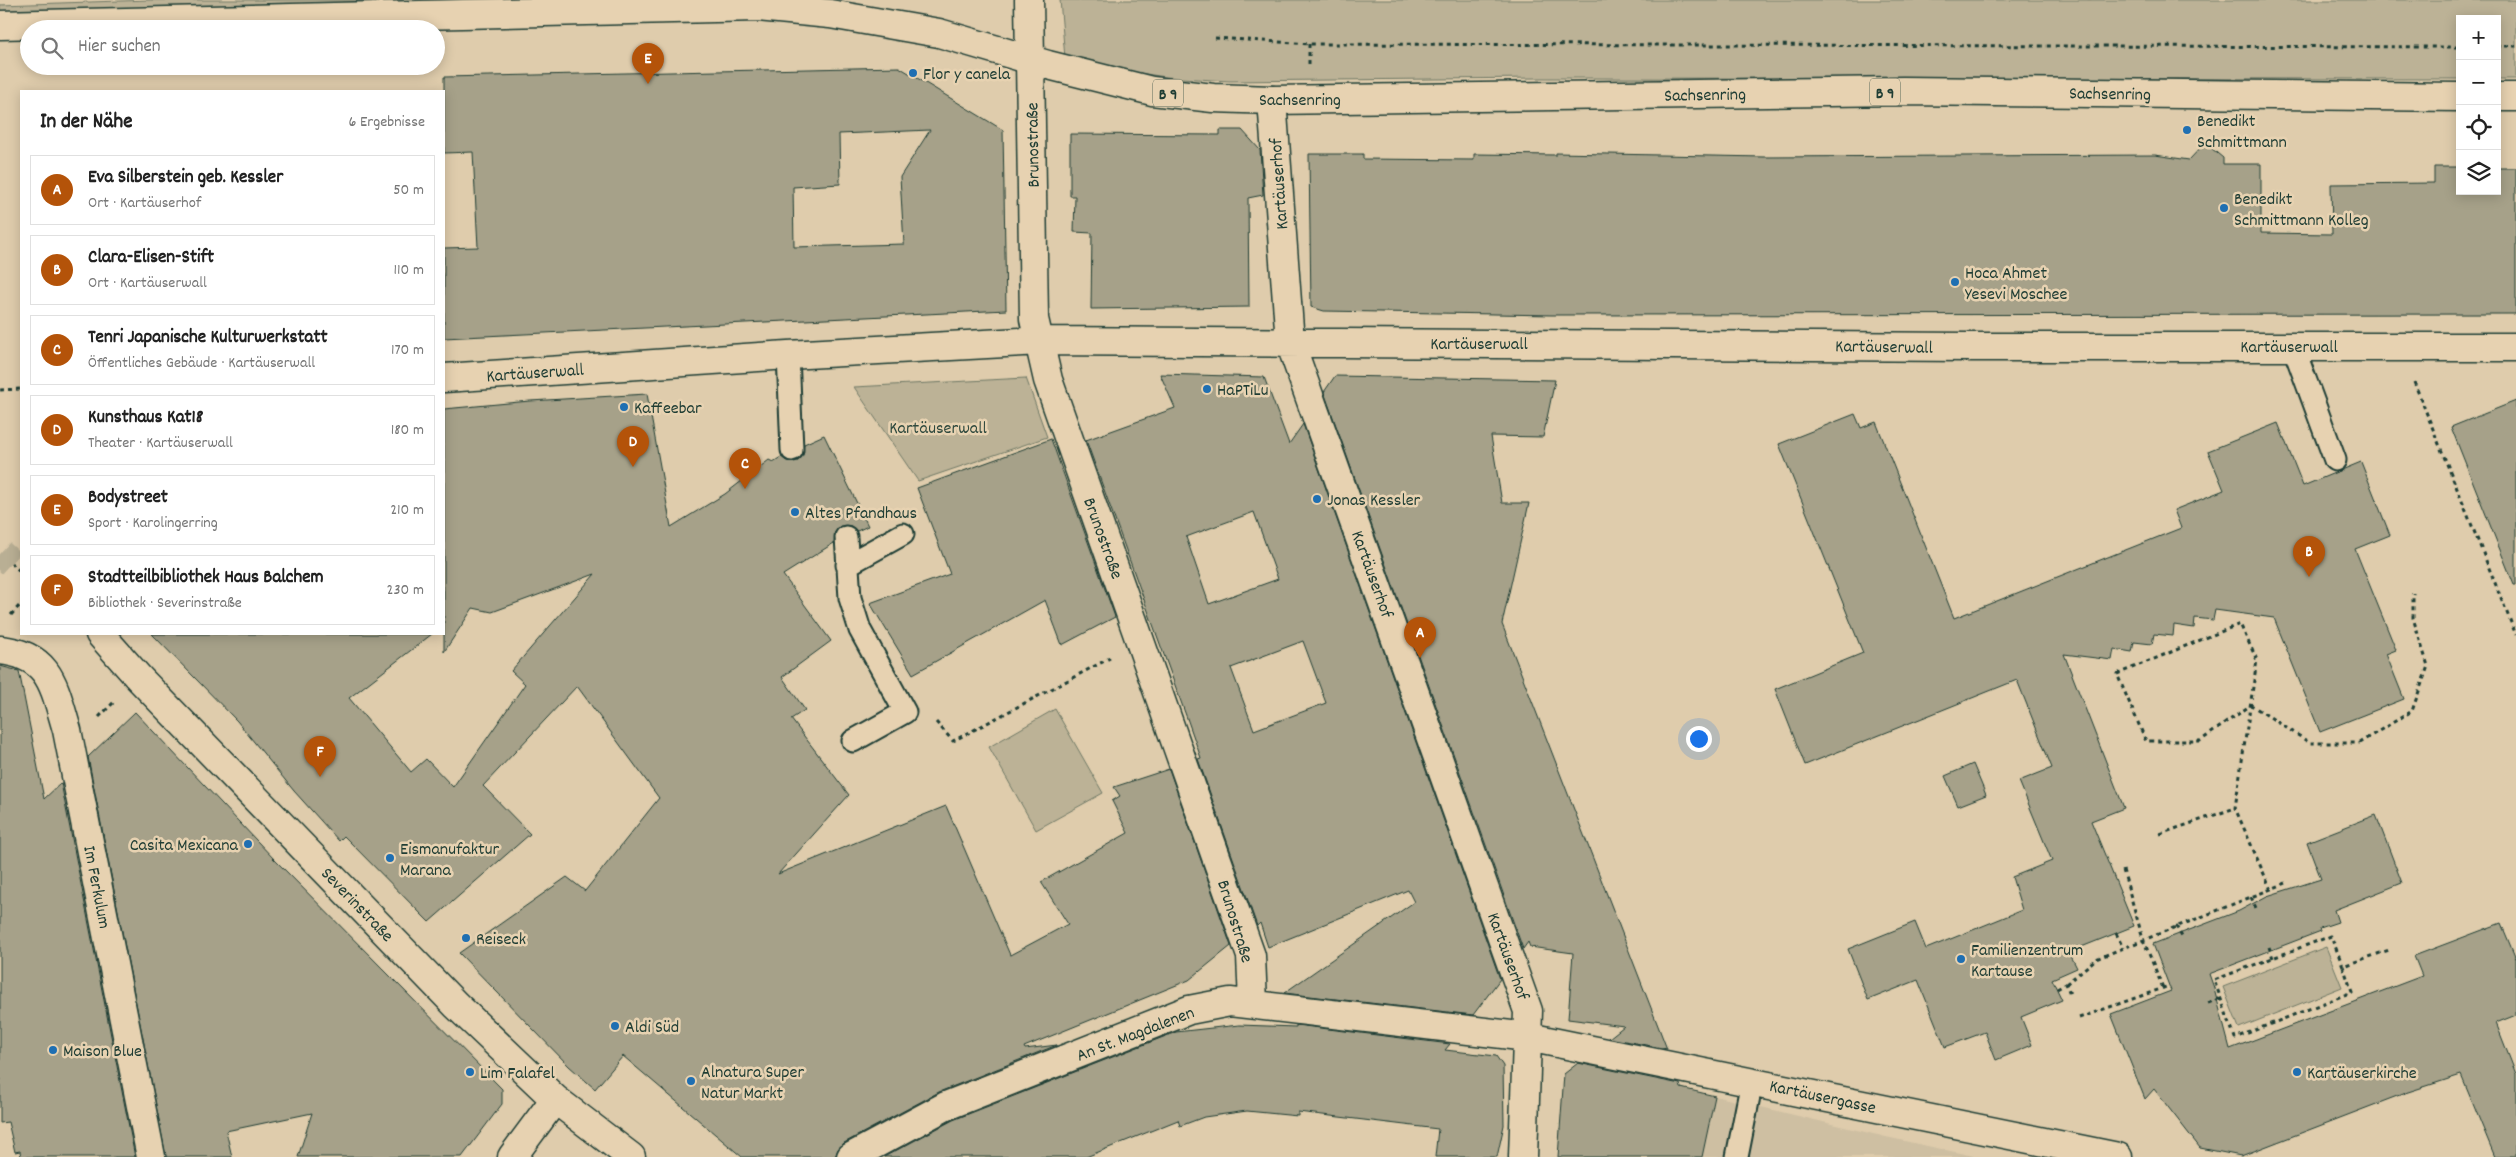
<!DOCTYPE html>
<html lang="de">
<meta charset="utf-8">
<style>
body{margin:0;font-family:Dekko,sans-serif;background:#f6f6f6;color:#222}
.controls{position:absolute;right:15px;top:15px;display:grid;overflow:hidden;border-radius:0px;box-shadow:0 2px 12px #0003}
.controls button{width:45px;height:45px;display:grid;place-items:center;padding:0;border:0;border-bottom:1px solid #e0e0e0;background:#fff;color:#222;font:25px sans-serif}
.you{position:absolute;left:1698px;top:738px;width:18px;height:18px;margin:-12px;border:4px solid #fff;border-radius:50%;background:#1a73e8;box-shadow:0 0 0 8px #1a73e833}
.badge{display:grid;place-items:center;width:32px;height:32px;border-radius:50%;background:#b45309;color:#fff;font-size:16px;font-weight:700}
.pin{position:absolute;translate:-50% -41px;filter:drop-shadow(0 1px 2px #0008)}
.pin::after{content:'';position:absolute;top:26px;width:18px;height:15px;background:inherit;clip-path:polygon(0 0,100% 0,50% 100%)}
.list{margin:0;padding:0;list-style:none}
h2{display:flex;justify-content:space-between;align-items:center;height:65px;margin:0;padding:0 20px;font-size:21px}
h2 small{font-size:16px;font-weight:400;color:#767676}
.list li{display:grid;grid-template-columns:32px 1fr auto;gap:15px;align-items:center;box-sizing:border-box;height:70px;margin:0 10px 10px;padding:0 10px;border:1px solid #e0e0e0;border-radius:0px}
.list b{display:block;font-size:19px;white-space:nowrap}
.list p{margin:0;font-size:16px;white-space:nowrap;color:#767676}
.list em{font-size:16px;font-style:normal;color:#767676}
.icon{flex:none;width:28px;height:28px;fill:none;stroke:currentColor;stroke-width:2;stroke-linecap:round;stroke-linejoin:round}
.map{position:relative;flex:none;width:2516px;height:1157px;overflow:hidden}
.search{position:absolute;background:#fff;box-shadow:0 2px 12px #0003;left:20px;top:20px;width:425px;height:55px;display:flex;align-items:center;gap:12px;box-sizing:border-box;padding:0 18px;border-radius:28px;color:#767676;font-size:19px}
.panel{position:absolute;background:#fff;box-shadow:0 2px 12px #0003;left:20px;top:90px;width:425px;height:545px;border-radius:0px}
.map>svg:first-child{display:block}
</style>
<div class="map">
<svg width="2516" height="1157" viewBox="0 0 2516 1157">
<rect width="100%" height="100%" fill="#dfccac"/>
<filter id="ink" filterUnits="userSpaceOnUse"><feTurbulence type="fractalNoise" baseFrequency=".02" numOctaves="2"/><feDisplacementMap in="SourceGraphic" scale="10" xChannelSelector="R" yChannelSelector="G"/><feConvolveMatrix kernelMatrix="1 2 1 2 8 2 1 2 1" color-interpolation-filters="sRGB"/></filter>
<g filter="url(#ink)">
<!-- built -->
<path fill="#cebfa2" d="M 1715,1096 L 1886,1137 L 1978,1157 L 1702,1157 Z"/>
<!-- green -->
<path fill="#bcb296" stroke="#6e7865" d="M 150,0 L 415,0 L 411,2 L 0,12 L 0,5 Z
M 1060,0 L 2516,0 L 2516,79 L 2497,79 L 2497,19 L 2460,19 L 2460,79 L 1538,78 L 1229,81 L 1166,77 L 1119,70 L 1065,58 Z
M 1026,378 L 1047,437 L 918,481 L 854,387 Z
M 1055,709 L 1103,793 L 1036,830 L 989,747 Z
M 2326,947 L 2342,987 L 2239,1028 L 2223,987 Z"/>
<!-- building -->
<path fill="#a6a189" stroke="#1f3d34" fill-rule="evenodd" d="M 899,67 L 1003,130 L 1006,310 L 444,338 L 444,248 L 478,247 L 473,152 L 444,153 L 444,77 ZM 930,130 L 900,177 L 904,244 L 794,247 L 793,187 L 840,184 L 839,134 Z
M 1220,130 L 1242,130 L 1260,150 L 1263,195 L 1248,198 L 1249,307 L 1091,309 L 1092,233 L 1074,232 L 1075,196 L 1070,196 L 1070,134 L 1220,135 Z
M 2205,143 L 2223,158 L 2223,164 L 2261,164 L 2261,233 L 2332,234 L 2331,184 L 2434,183 L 2434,167 L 2460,167 L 2460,191 L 2497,191 L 2497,168 L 2516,168 L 2516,314 L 1552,315 L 1324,311 L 1311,307 L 1309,154 L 1363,154 L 1363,159 L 1474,160 L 1474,154 L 1556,155 L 1556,153 L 1764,157 L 2155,155 L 2189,160 Z
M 1160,374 L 1264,377 L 1289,444 L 1303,424 L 1500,979 L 1473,1015 L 1284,993 L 1414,902 L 1408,890 L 1268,947 L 1260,923 L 1257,926 L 1198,759 L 1201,758 L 1188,721 L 1086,440 L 1175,408 ZM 1254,512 L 1278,579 L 1209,604 L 1186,537 ZM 1303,641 L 1326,703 L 1254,730 L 1231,668 Z
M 1335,376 L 1555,380 L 1543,437 L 1491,436 L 1502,503 L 1529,503 L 1502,624 L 1667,1049 L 1609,1038 L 1624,1026 L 1568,1019 L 1573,953 L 1530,947 L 1528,942 L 1523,949 L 1324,392 Z
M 647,394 L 671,527 L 725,494 L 769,460 L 773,462 L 781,457 L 787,461 L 798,461 L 803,455 L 804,444 L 824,435 L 868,526 L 857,531 L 851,526 L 840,526 L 835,532 L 834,543 L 783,575 L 831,641 L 782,677 L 805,710 L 791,719 L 849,795 L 778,874 L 946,806 L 1010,955 L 1068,924 L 1041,882 L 1128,833 L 1112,801 L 1120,796 L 1114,787 L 1169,769 L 1231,946 L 1189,980 L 1024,1047 L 1025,1049 L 1057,1045 L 939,1092 L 844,1143 L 838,1149 L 835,1157 L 742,1157 L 623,1056 L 595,1089 L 569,1066 L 459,953 L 567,877 L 585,891 L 659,798 L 577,686 L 483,786 L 530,834 L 429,922 L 344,836 L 339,841 L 294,791 L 237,721 L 152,634 L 432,634 L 349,698 L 411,772 L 426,759 L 453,787 L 525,684 L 511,671 L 595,574 L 492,612 L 473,608 L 444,652 L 444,409 L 530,401 Z
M 2516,401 L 2516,585 L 2514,585 L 2451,427 Z
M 1855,414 L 1861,428 L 1876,422 L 1954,618 L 2181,528 L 2174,510 L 2224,490 L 2208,451 L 2278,423 L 2303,486 L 2361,462 L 2390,535 L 2355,549 L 2396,650 L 2386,654 L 2404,699 L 2320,732 L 2274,618 L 2215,610 L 2213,620 L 2195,618 L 2194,628 L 2174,625 L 2173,636 L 2154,634 L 2152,644 L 2134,642 L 2132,652 L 2114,649 L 2112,660 L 2064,654 L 2124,808 L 2091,821 L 2134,926 L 2069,952 L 2077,968 L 2052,979 L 2062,1000 L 2021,1017 L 2032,1045 L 1996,1060 L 1985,1032 L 1945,1047 L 1918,980 L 1868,1000 L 1848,949 L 1915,922 L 1926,949 L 2022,910 L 2012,877 L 2052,861 L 2019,781 L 2052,768 L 2017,680 L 1805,765 L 1775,689 L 1863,653 L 1779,444 Z
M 1051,439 L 1115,617 L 1062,645 L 1045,600 L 913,674 L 870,603 L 950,574 L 917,488 Z
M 0,666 L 19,671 L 44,799 L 61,783 L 135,1157 L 21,1157 L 20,1151 L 15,1152 L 8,1122 L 0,1123 Z
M 135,712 L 274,859 L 502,1089 L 502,1104 L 462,1157 L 298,1157 L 312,1113 L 226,1131 L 232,1157 L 166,1157 L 88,757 Z
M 1973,764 L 1986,795 L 1958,806 L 1945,776 Z
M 2376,815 L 2402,883 L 2334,910 L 2338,922 L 2320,928 L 2321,931 L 2209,974 L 2214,988 L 2230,1049 L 2422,976 L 2414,956 L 2501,923 L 2516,959 L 2516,1015 L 2496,1023 L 2516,1074 L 2516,1157 L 2495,1157 L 2461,1075 L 2405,1093 L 2241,1156 L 2200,1148 L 2154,1089 L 2145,1099 L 2111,1014 L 2171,991 L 2153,944 L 2239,911 L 2267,896 L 2321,879 L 2307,842 Z
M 1239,1025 L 1296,1027 L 1296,1025 L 1450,1044 L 1445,1050 L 1496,1056 L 1503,1066 L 1504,1125 L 1497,1157 L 1435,1157 L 1438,1129 L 1298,1112 L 1298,1116 L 1247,1111 L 1204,1117 L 1180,1126 L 1178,1120 L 1086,1157 L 884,1157 L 953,1120 L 1176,1032 Z
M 1578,1063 L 1680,1084 L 1681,1088 L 1715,1096 L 1702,1157 L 1558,1157 L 1564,1074 Z"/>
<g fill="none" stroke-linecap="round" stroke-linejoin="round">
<!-- street-tunnel -->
<path stroke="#b9af94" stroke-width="28" stroke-dasharray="28 14" stroke-linecap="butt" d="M 0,553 L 11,563"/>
<defs>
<path id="lane" d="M 2293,346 L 2335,460
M 788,355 L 792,450
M 846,537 L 850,598 L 860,630 L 905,712 L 853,741
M 847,565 L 903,534
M 1737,1157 L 1752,1081"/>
<path id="street" d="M 1030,60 L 1034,319 L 1048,380 L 1251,956 L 1253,1003
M 1272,100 L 1290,342 L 1528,1011 L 1523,1157
M 444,378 L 788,355 L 1040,341 L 1969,347 L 2516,347
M 100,634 L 139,678 L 456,1005 L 555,1099 L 631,1157
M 0,650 C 51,655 54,687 67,730 L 151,1157
M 512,1157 L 555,1099
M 851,1157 L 946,1106 L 1189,1010 L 1230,1002 L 1528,1037 L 2118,1157"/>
<path id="primary" d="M 1029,0 L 1030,60
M 0,25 L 758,7 L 830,14 L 939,33 L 1048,65 L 1152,91 L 1213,98 L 1272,100 L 1903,91 L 2460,97
M 2497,97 L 2516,97"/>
</defs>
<!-- lane casing -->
<use href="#lane" stroke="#1f3d34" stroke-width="25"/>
<!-- street casing -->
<use href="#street" stroke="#1f3d34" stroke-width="31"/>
<!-- primary casing -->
<use href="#primary" stroke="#1f3d34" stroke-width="31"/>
<!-- path -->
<path stroke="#1f3d34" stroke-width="3" stroke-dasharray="4 4" stroke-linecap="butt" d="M 1215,38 L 1309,44 L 2460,47
M 1309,44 L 1309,65
M 2497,46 L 2516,46
M 2414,382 L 2516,635
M 0,390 L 21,389
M 11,563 L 21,572
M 11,615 L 21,604
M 99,717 L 114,702
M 936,722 L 953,741 L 1110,658
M 2160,834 L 2235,808
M 2123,870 L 2143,939 L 2163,988
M 2271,890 L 2235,808 L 2257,660 L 2240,624 L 2117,674 L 2146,741 L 2200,741 L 2251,705 L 2310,743 L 2359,743 L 2412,711 L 2428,666 L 2413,618 L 2413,593
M 2251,897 L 2256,908
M 2176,926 L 2182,937
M 2116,933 L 2123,948
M 2269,947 L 2273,958
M 2343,966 L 2331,936 L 2214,980 L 2235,1038 L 2352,992 L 2343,966 L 2389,950
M 2066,984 L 2096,959 L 2286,883
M 2057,989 L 2066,984 L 2070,994
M 2208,1003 L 2221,998
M 2079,1018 L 2169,986"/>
<!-- lane -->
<use href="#lane" stroke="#e7d2b1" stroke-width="21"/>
<!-- street -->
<use href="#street" stroke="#e7d2b1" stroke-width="28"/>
<!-- primary -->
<use href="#primary" stroke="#e7d2b1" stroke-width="28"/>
</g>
</g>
<!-- markers -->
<g fill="#1f6fb2" stroke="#e7d2b1" stroke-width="2">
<circle cx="913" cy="73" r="5"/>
<circle cx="2187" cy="130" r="5"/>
<circle cx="2224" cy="208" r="5"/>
<circle cx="1955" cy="282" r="5"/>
<circle cx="1207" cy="389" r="5"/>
<circle cx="624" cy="407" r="5"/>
<circle cx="1317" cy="499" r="5"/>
<circle cx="795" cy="512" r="5"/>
<circle cx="248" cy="844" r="5"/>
<circle cx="390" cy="858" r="5"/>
<circle cx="466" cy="938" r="5"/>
<circle cx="1961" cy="959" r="5"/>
<circle cx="615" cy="1026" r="5"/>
<circle cx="53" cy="1050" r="5"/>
<circle cx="470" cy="1072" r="5"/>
<circle cx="2297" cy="1072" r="5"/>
<circle cx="691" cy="1081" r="5"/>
</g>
<g text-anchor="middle" stroke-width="5" stroke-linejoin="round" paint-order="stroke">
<!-- shield labels -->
<g fill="#e7d2b1" stroke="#5b6a5a" stroke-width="1">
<rect x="1870" y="78.5" width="30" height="27" rx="4"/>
<rect x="1153" y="79.5" width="30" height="27" rx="4"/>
</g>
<g font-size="16" font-weight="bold" fill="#1f3d34">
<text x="1885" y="98">B 9</text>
<text x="1168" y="99">B 9</text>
</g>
<!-- poi labels -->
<g font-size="18" fill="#1f3d34" stroke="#e7d2b1" text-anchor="start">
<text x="923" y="79">Flor y canela</text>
<text x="2197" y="126">Benedikt<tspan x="2197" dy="21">Schmittmann</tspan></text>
<text x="2234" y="204">Benedikt<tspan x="2234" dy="21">Schmittmann Kolleg</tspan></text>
<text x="1965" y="278">Hoca Ahmet<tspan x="1965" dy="21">Yesevi Moschee</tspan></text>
<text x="1217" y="395">HaPTiLu</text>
<text x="634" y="413">Kaffeebar</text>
<text x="1327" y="505">Jonas Kessler</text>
<text x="805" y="518">Altes Pfandhaus</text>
<text x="238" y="850" text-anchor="end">Casita Mexicana</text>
<text x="400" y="854">Eismanufaktur<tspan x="400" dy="21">Marana</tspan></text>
<text x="476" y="944">Reiseck</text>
<text x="1971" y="955">Familienzentrum<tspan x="1971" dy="21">Kartause</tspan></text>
<text x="625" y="1032">Aldi Süd</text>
<text x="63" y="1056">Maison Blue</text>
<text x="701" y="1077">Alnatura Super<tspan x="701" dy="21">Natur Markt</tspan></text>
<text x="480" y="1078">Lim Falafel</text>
<text x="2307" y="1078">Kartäuserkirche</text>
</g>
<!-- street labels -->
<g font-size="18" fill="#1f3d34" stroke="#e7d2b1">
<text transform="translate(2110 93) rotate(1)" y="6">Sachsenring</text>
<text transform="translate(1705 94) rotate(-1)" y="6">Sachsenring</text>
<text x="1300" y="105">Sachsenring</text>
<text transform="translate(1032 145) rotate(-91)" y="6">Brunostraße</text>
<text transform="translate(1278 184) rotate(-94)" y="6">Kartäuserhof</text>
<text x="1479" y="349">Kartäuserwall</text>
<text transform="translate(1884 346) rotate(1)" y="6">Kartäuserwall</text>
<text x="2289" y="352">Kartäuserwall</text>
<text transform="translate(535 372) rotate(-4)" y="6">Kartäuserwall</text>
<text transform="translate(1104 538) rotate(70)" y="6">Brunostraße</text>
<text transform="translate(1373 574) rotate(70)" y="6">Kartäuserhof</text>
<text transform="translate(98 887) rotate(79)" y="6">Im Ferkulum</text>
<text transform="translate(358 904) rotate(46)" y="6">Severinstraße</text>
<text transform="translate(1236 921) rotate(73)" y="6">Brunostraße</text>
<text transform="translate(1509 956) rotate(70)" y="6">Kartäuserhof</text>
<text transform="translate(1135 1033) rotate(-21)" y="6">An St. Magdalenen</text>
<text transform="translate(1823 1096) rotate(12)" y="6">Kartäusergasse</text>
</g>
<!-- park labels -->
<g font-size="18" fill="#2f493e" stroke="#e7d2b1">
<text x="938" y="433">Kartäuserwall</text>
</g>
</g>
</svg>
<div class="controls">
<button>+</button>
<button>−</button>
<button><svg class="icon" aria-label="locate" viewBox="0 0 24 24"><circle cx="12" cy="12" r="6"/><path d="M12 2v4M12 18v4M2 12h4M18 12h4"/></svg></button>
<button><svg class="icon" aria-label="layers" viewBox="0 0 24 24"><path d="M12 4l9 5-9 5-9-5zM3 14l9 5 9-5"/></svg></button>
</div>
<div class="you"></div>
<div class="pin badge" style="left:1420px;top:658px">A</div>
<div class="pin badge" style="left:2309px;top:577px">B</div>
<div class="pin badge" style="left:745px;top:489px">C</div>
<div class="pin badge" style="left:633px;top:467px">D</div>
<div class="pin badge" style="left:648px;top:84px">E</div>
<div class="pin badge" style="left:320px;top:777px">F</div>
<div class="search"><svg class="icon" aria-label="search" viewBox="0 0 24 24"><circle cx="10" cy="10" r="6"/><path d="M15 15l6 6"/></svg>Hier suchen</div>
<section class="panel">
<h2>In der Nähe<small>6 Ergebnisse</small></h2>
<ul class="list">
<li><span class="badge">A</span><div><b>Eva Silberstein geb. Kessler</b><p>Ort · Kartäuserhof</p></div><em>50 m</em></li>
<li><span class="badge">B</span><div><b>Clara-Elisen-Stift</b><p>Ort · Kartäuserwall</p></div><em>110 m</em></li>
<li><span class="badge">C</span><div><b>Tenri Japanische Kulturwerkstatt</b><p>Öffentliches Gebäude · Kartäuserwall</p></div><em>170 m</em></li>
<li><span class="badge">D</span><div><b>Kunsthaus Kat18</b><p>Theater · Kartäuserwall</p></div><em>180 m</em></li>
<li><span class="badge">E</span><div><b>Bodystreet</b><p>Sport · Karolingerring</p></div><em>210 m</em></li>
<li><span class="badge">F</span><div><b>Stadtteilbibliothek Haus Balchem</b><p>Bibliothek · Severinstraße</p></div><em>230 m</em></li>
</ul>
</section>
</div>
